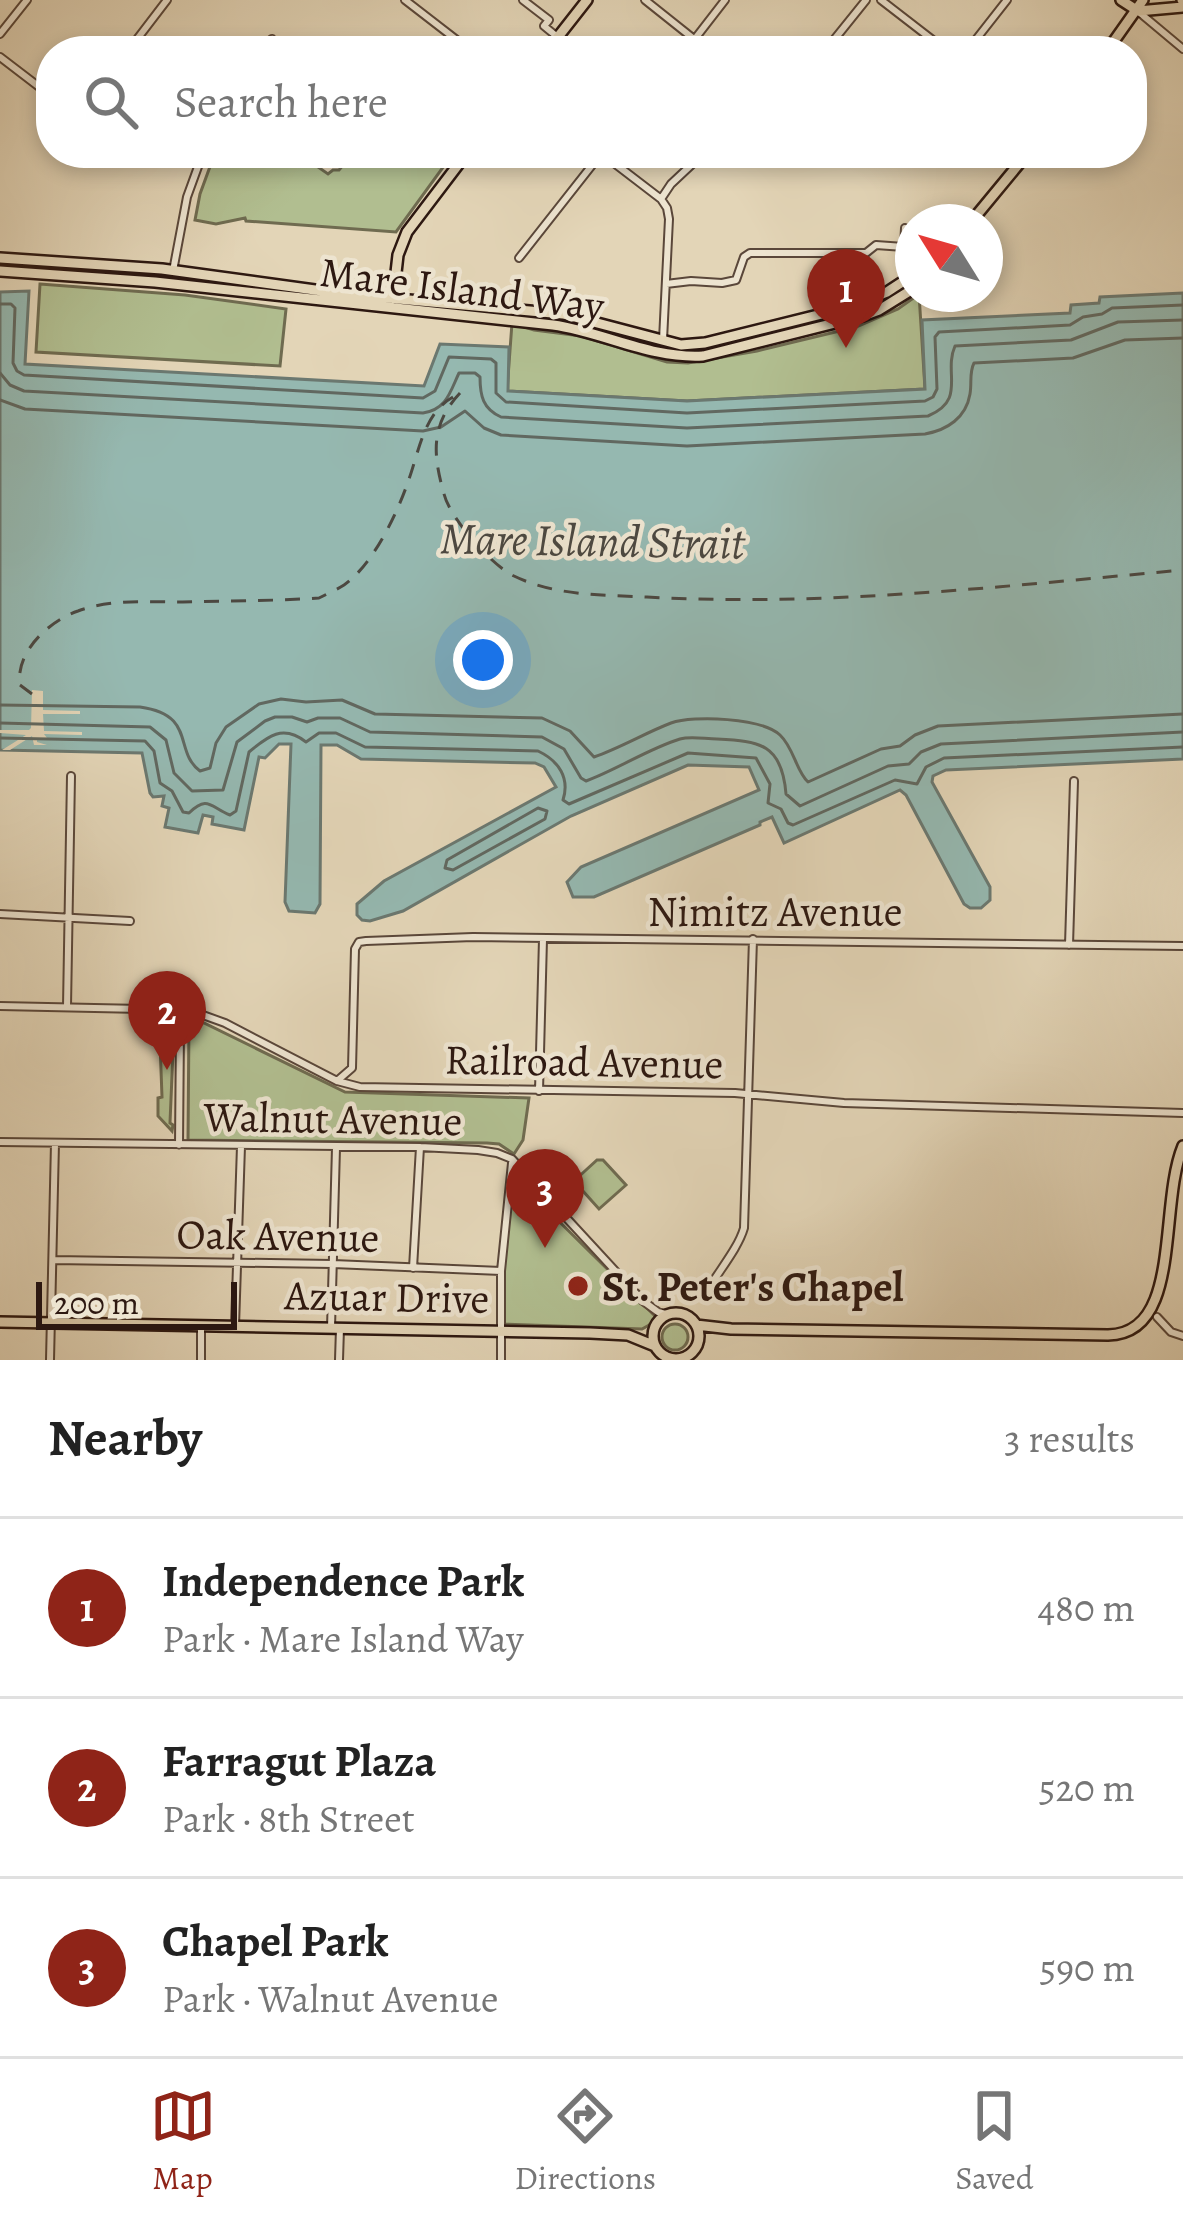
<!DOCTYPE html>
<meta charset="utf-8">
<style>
body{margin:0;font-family:Alegreya,serif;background:#f2f2f2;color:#222}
.compass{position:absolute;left:895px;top:204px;width:108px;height:108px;border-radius:50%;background:#fff;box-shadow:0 6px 18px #0003;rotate:307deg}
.scale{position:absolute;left:36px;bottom:30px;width:201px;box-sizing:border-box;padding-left:12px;border:6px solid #2d1811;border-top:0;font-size:33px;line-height:42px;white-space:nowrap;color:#2d1811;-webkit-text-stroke:9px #ede4d0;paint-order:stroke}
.you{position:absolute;left:483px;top:660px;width:42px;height:42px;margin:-30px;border:9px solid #fff;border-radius:50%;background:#1a73e8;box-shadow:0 0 0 18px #1a73e833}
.badge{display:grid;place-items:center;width:78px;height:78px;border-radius:50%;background:#8f2418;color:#fff;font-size:39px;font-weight:700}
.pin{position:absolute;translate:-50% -99px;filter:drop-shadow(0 3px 6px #0008)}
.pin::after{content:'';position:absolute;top:63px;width:42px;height:36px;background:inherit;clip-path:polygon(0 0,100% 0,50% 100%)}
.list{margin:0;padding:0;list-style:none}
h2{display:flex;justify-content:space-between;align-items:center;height:156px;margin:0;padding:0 48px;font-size:51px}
h2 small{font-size:39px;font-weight:400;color:#767676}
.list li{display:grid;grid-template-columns:78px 1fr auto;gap:36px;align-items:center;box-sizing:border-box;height:180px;padding:0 48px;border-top:3px solid #e0e0e0}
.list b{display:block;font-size:45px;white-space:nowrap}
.list p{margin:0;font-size:39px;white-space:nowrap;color:#767676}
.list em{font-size:39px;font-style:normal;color:#767676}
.icon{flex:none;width:66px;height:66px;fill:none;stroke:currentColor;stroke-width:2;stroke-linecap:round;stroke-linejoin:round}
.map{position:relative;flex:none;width:1183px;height:1360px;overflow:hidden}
.search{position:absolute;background:#fff;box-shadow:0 6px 18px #0003;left:36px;right:36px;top:36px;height:132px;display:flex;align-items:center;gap:30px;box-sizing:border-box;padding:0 42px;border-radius:48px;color:#767676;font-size:45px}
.sheet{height:696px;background:#fff}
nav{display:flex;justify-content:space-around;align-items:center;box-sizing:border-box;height:168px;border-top:3px solid #e0e0e0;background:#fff;font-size:33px;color:#767676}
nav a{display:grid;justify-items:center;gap:6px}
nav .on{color:#8f2418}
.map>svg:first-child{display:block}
</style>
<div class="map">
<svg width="1183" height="1360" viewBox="0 0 1183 1360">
<rect width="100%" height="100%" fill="#e3d5b7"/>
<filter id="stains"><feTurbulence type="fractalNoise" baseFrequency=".00167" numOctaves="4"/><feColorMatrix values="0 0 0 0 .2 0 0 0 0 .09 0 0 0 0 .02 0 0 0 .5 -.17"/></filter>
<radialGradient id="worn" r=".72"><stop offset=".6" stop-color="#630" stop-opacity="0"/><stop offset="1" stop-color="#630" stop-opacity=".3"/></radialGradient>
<!-- green -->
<path fill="#b1be90" stroke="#6f6b50" stroke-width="3" d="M 215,153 L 298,153 L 328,174 L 333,170 L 339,170 L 353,153 L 452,155 L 396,232 L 246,221 L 245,218 L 216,224 L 195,220 L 200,194 Z
M 40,284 L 185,295 L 286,309 L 280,366 L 36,352 Z
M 919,294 L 925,389 L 687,401 L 507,391 L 512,323 L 534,330 L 581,336 L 667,362 L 688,363 L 757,351 L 856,327 L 898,309 Z
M 189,1020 L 204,1023 L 345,1092 L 529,1098 L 523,1140 L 514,1154 L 499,1144 L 487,1143 L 188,1140 Z
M 170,1025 L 174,1028 L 170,1123 L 173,1125 L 172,1131 L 158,1116 L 158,1098 L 162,1097 L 160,1043 Z
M 597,1160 L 603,1160 L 626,1185 L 599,1209 L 574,1181 Z
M 516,1179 L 656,1317 L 651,1324 L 642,1329 L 503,1324 L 505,1236 L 511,1183 Z
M662 1337a13 13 0 1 1 26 0a13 13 0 1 1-26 0Z"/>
<!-- water -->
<path fill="#95b8b0" stroke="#6b7870" stroke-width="3" d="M 29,291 L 25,364 L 424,386 L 440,344 L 509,347 L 508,391 L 687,401 L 925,389 L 922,320 L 1070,313 L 1071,305 L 1099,303 L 1100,297 L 1183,293 L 1183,759 L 946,770 L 933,776 L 932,782 L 990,887 L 990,900 L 981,908 L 970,908 L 964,904 L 906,795 L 900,790 L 784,843 L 772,817 L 760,822 L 760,825 L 594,897 L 573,897 L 567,882 L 581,867 L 759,790 L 749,767 L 688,765 L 571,816 L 403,911 L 370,921 L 362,920 L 357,915 L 357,904 L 384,881 L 556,787 L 544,767 L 535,763 L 361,759 L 337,745 L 321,745 L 320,904 L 315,913 L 289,911 L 285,902 L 291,744 L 279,744 L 265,758 L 259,757 L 244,830 L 212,824 L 213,817 L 203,815 L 198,833 L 165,827 L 169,808 L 162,806 L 164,796 L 153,797 L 150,793 L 142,753 L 0,750 L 0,292 Z"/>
<!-- pier -->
<path fill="#e3d5b7" d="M 32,690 L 43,691 L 43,710 L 80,711 L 80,714 L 43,714 L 44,731 L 82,732 L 82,735 L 44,734 L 47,738 L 37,738 L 37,742 L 47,745 L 34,745 L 32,736 L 10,750 L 2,750 L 26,735 L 0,733 L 0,730 L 29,730 L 31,728 Z"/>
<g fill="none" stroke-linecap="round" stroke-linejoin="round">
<!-- shore -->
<path stroke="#616860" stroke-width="3" d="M 0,304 L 11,304 L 15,308 L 13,363 L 17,371 L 24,375 L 423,398 L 435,391 L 449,357 L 491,359 L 496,363 L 496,393 L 506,402 L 687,413 L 925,401 L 933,397 L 937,389 L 935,337 L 939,332 L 1070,325 L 1083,317 L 1102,314 L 1112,308 L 1183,305
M 0,373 L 10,385 L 24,391 L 423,413 C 447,409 450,392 459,373 L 475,373 L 480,377 C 480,396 483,409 501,417 L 687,428 L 928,416 C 967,400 943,373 955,346 L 1071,340 L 1118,322 L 1183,320
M 0,400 L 25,409 L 423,431 L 441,427 L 465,411 L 484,428 L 501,435 L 687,446 L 925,434 C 947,430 966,418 970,394 C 972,382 969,373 974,363 L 1073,358 L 1125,340 L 1183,338
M 0,705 L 140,707 C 197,715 173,751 200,771 L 210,768 L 216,743 L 226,727 L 259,704 L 281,699 L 306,702 L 342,700 L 375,714 L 542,718 L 570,731 L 594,757 C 620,748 645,733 671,723 C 694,715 762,718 780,735 C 794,748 796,771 808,782 L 881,749 L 900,746 L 915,735 L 938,726 L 1183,714
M 0,723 L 150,727 L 166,740 L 174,773 L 192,791 L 223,790 L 237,742 L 265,721 L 275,717 L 292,717 L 307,722 L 318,718 L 340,718 L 370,732 L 542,737 L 564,749 L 581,778 L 586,781 C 616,770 650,748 680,739 C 691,736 705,739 717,739 C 760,741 782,744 786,794 L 800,806 L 888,766 L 909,764 L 921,752 L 941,744 L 1183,732
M 0,738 L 145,741 L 154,751 L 160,783 L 172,791 L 183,812 L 189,813 C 208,794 211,808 230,815 L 236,811 L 249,752 C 268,736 283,724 306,742 L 319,733 L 336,733 L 365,747 L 538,751 C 559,761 570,778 563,800 L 569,804 L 688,753 L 756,758 L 770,784 L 768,803 L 781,809 L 788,823 L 793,825 L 895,780 L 917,784 L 926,767 L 944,758 L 1183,747
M 538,808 L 547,811 L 545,819 L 453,870 L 445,868 L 447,860 Z"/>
<!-- ferry -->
<path stroke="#4c4841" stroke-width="3" stroke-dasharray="15 12" stroke-linecap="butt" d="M 460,393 C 430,425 433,455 444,494 C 450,518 491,565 514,576 C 555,596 603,595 647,597 C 826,607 1005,586 1183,570
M 32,694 L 20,685 C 15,652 49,621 78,611 C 110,599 146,602 180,602 C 226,601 272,601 319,598 C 327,594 336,590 344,585 C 373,565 398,512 409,479 C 419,451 424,413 453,397"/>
<defs>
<path id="minor" d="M 405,0 L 471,51
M 523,0 L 549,20 L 544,26 L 566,44
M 645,0 L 709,51
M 881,0 L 947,51
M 1140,13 L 1183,49
M 0,34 L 27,0
M 694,40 L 725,0
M 128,51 L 167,0
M 257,51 L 272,39
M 825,51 L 866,0
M 967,51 L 1007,0
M 0,57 L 51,96
M 601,153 L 661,199 L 667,208 L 669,219 L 663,340
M 661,199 L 671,184 L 704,153
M 519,258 L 593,164
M 173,271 L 187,197 L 203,153
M 666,284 L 691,281 L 722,283 L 736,280 L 744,257 L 750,253 L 866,253 L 876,245 L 904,247 L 905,228
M 0,914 L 130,921
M 1069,945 L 1074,781
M 0,1006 L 189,1010 L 225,1023 L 337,1081 L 360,1087 L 735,1093 L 844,1103 L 1183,1113
M 67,1006 L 71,776
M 177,1011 L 180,1027 L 179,1145
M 337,1081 L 352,1068 L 355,949 L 359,942 L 366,941 L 473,937 L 1183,946
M 539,1091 L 543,939
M 0,1142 L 420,1147 L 478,1150 L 497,1153 L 512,1159 L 643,1301 L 658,1312 L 669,1315
M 53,1260 L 333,1264 L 501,1271
M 413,1268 L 420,1147
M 706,1293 C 717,1273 738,1249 744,1228 L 753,939
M 1157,1317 L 1171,1332 L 1183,1336
M 235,1326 L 241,1146
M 331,1328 L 336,1148
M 662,1354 L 667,1360
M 50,1360 L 55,1143
M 201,1360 L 201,1326
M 339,1360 L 340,1328
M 501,1360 L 501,1271 L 512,1163
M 684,1360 L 686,1357"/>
<path id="major" d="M 1121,0 L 1138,11 L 1183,7
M 1182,0 L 1183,0
M 547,51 L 587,0
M 1107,51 L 1143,0
M 971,222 L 1028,153
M 0,258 L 162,269 L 344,294 L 563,314 L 681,345 L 705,343 L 846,308 L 887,292 L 913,275
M 0,271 L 155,282 L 553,325 C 604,332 650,359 703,356 L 863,316 L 879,310 L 913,289
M 393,299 L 398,255 L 407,232 L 467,153
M653 1336a23 23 0 1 1 46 0a23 23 0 1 1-46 0Z
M 0,1322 L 590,1333 L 628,1335 L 655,1346
M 696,1325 L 731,1329 L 1108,1335 C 1183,1334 1158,1207 1183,1146"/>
</defs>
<!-- minor casing -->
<use href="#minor" stroke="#5a473a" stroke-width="10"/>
<!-- major casing -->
<use href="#major" stroke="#2d1811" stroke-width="14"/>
<!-- minor -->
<use href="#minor" stroke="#ede4d0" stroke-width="6"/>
<!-- major -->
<use href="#major" stroke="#e3d5b7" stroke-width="9"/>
</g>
<!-- markers -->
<circle fill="#8f2418" stroke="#ede4d0" stroke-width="4.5" cx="578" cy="1286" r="12"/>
<g text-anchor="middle" stroke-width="9" stroke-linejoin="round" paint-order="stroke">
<!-- street labels -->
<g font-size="42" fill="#2d1811" stroke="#ede4d0">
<text transform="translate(462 288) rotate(7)" y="15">Mare Island Way</text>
<text x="775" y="926">Nimitz Avenue</text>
<text transform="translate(584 1061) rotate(1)" y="15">Railroad Avenue</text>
<text transform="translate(333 1118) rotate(1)" y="15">Walnut Avenue</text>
<text transform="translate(278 1235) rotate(1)" y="15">Oak Avenue</text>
<text transform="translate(387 1296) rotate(1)" y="15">Azuar Drive</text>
</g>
<!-- poi labels -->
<g font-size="42" font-weight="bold" fill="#2d1811" stroke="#ede4d0" text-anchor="start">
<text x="602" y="1301">St. Peter's Chapel</text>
</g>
<!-- water labels -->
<g font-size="45" font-style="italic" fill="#4c4841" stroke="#ede4d0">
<text transform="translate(592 540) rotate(1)" y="16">Mare Island Strait</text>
</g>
</g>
<rect width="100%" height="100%" filter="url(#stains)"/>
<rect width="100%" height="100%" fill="url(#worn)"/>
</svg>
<svg class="compass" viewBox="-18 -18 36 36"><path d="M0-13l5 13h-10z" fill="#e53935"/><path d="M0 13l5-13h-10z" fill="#767676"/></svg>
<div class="scale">200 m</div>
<div class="you"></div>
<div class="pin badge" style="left:846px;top:348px">1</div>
<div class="pin badge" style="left:167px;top:1070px">2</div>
<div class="pin badge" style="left:545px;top:1248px">3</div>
<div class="search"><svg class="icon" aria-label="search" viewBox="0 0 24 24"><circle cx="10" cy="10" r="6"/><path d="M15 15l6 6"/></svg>Search here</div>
</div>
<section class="sheet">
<h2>Nearby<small>3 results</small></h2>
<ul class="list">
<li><span class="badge">1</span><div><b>Independence Park</b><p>Park · Mare Island Way</p></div><em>480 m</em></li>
<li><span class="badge">2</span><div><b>Farragut Plaza</b><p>Park · 8th Street</p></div><em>520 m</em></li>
<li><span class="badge">3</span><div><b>Chapel Park</b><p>Park · Walnut Avenue</p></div><em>590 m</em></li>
</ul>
</section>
<nav>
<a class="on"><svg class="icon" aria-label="map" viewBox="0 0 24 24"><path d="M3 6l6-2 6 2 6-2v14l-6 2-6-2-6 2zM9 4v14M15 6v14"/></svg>Map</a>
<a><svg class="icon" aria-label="directions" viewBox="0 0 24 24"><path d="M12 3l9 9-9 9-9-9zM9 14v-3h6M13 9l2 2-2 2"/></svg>Directions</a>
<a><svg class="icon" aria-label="saved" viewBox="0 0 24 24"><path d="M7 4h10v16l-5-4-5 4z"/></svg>Saved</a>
</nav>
